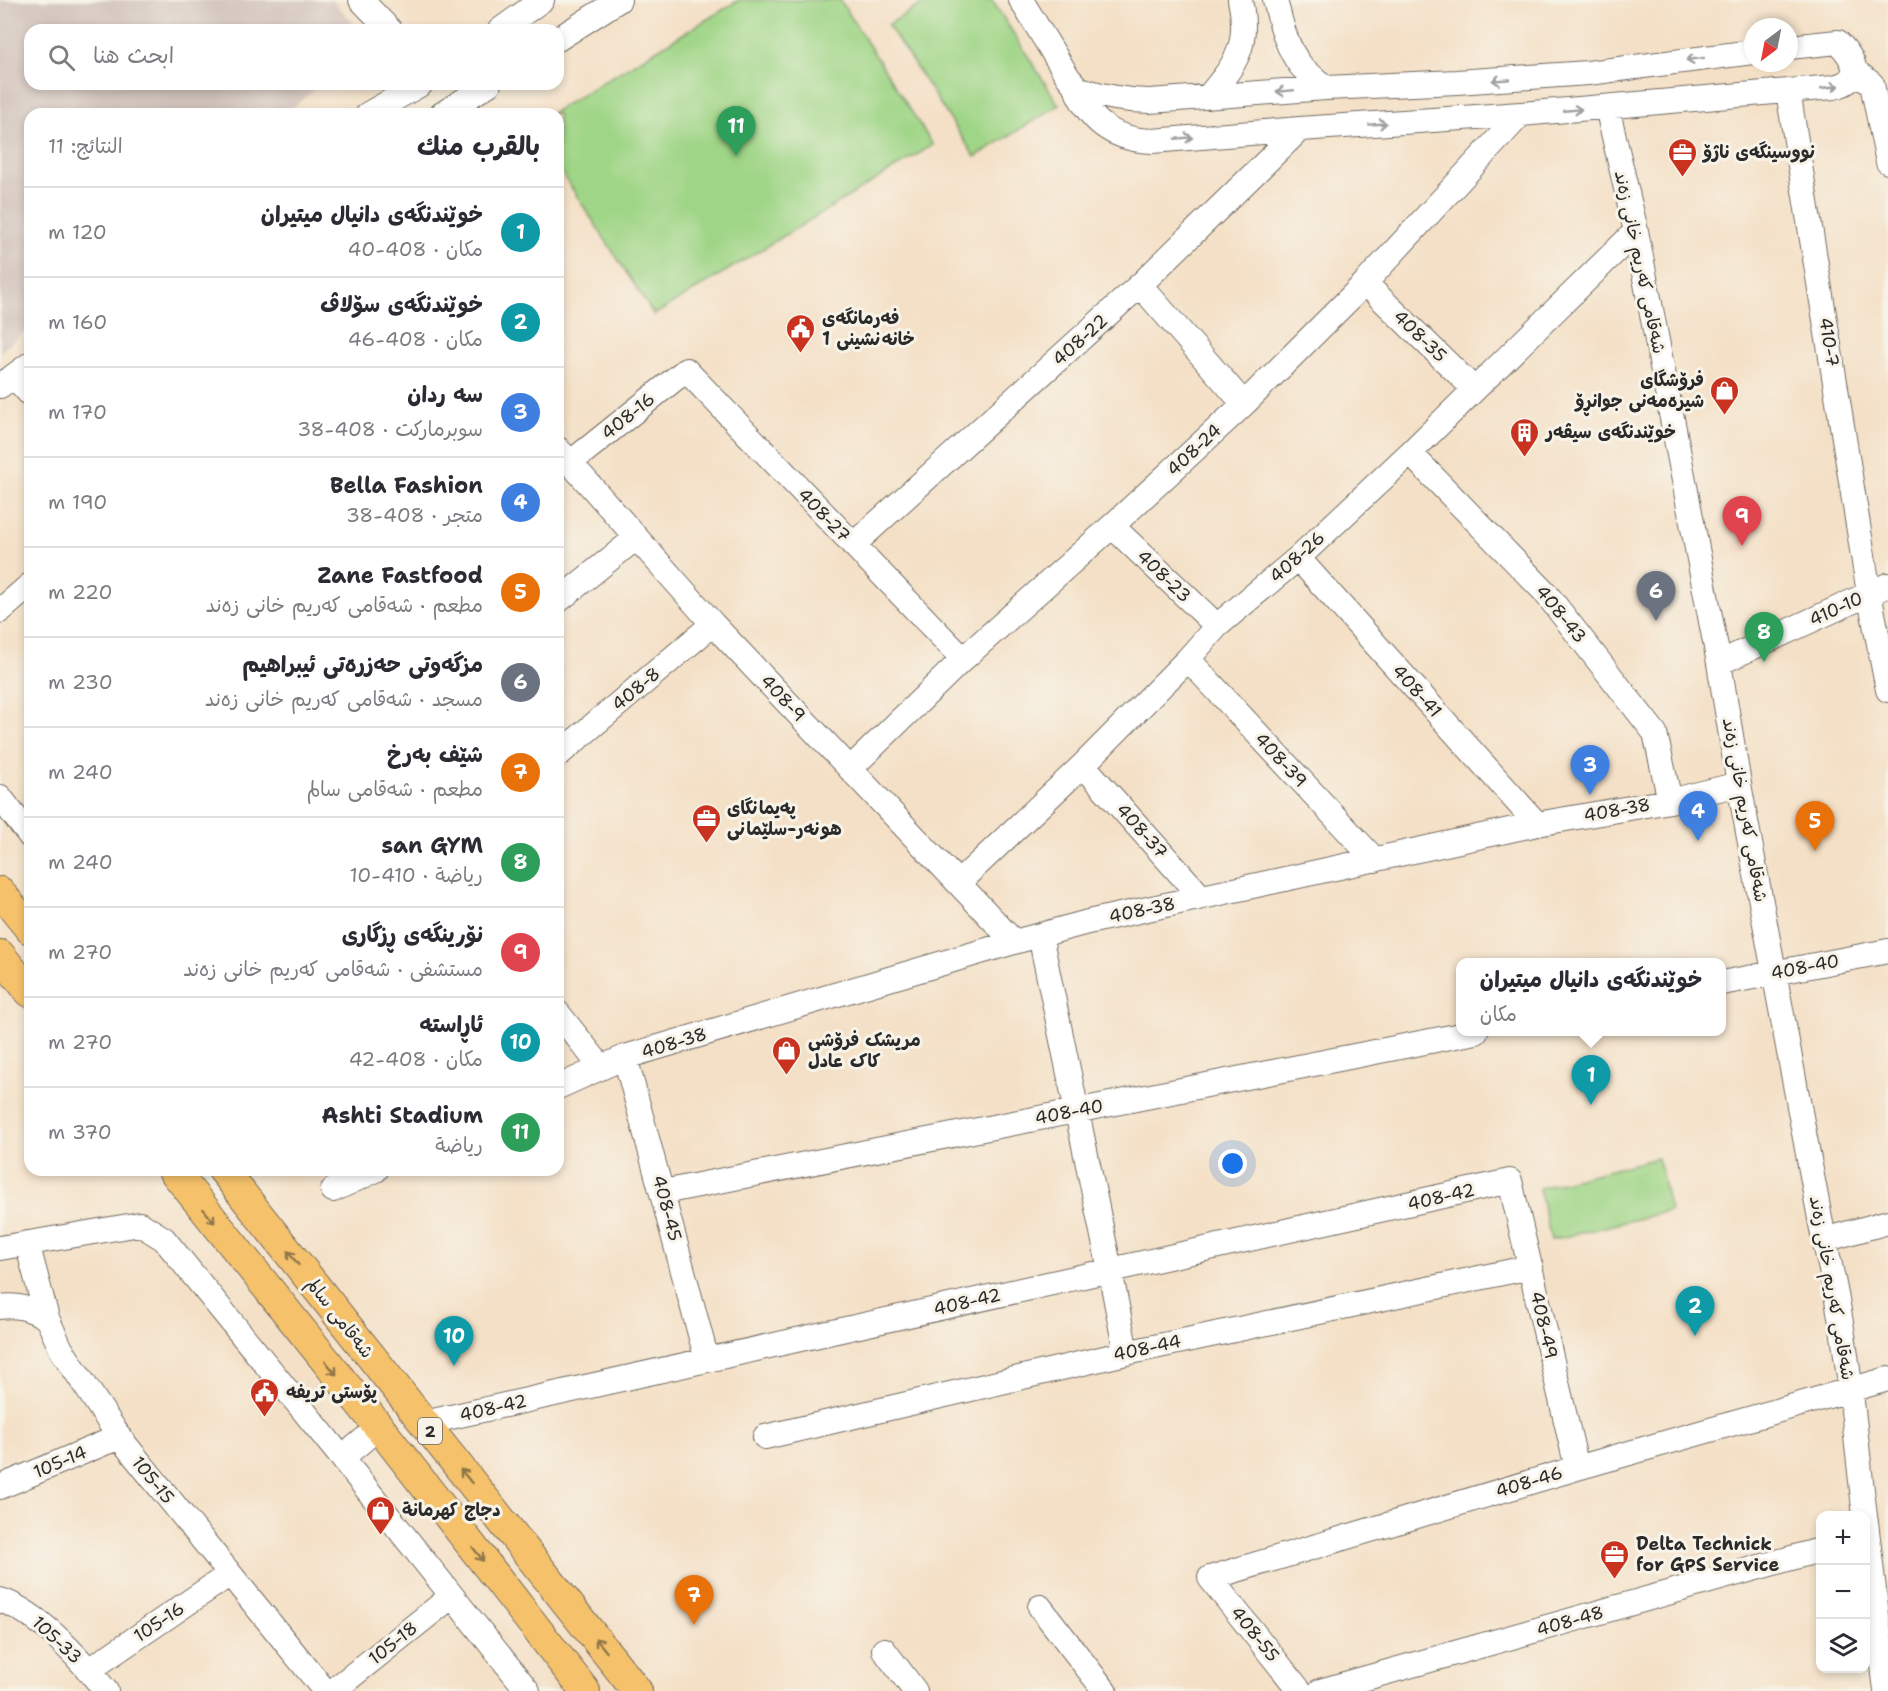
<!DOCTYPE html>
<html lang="ar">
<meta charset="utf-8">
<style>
body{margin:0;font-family:"Shantell Sans","Playpen Sans Arabic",sans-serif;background:#f7f7f7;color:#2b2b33;direction:rtl}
.controls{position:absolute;right:18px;bottom:18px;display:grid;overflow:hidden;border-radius:12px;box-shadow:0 3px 9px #0003}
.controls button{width:54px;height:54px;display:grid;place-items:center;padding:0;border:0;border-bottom:2px solid #e1e1e2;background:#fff;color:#2b2b33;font:30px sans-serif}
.compass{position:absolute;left:1744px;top:18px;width:54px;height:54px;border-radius:50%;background:#fff;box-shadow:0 3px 9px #0003;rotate:212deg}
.you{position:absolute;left:1233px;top:1164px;width:21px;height:21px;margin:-15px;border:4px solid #fff;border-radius:50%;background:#1a73e8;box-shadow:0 0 0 9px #1a73e833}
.badge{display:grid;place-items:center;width:39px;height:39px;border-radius:50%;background:#c8321e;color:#fff;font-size:20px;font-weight:700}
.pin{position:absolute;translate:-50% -50px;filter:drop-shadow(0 2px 3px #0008)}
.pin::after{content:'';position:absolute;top:32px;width:21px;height:18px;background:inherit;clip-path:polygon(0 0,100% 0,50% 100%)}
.popup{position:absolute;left:1456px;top:958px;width:270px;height:78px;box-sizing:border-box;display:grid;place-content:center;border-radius:12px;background:#fff;filter:drop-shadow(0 2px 4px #0005);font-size:20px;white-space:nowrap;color:#7c7c81}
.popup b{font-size:22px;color:#2b2b33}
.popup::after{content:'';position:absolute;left:50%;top:100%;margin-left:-12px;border:12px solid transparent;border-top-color:#fff}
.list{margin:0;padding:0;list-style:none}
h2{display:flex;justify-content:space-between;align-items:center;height:78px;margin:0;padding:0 24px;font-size:26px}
h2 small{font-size:20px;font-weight:400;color:#7c7c81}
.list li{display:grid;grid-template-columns:39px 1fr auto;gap:18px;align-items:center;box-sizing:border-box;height:90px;padding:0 24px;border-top:2px solid #e1e1e2}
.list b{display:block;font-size:22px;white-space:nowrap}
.list p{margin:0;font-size:20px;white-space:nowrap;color:#7c7c81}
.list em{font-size:20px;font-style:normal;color:#7c7c81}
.icon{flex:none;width:33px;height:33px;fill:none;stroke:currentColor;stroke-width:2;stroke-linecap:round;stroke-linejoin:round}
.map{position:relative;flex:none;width:1888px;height:1691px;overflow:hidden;direction:ltr}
.search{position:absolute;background:#fff;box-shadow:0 3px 9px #0003;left:24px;top:24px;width:540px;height:66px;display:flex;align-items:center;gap:15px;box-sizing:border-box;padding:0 21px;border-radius:18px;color:#7c7c81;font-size:22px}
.panel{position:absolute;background:#fff;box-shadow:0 3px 9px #0003;left:24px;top:108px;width:540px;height:1068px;border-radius:18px;direction:rtl}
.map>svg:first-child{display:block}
</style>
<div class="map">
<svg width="1888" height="1691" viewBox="0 0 1888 1691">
<rect width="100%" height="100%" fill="#f7f3e8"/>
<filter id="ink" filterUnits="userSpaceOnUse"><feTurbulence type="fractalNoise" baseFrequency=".0167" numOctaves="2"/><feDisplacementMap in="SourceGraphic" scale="12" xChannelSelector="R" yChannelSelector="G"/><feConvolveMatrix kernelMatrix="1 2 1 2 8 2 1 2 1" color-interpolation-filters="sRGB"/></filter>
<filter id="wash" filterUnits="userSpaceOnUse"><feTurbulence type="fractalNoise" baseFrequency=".008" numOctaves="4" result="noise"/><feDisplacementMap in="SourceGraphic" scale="24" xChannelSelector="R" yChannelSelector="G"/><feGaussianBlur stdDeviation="1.35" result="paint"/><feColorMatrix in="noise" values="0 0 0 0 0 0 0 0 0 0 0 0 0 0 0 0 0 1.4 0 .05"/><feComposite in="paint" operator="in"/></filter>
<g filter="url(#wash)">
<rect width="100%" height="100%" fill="#f4e0c6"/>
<!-- built -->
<path fill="#f2d4be" d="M 1748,538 L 1751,552 L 1737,554 L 1731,540 Z
M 1821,800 L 1826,831 L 1796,836 L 1791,808 Z"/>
<!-- industrial -->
<path fill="#cfc0ba" d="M 0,0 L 332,0 L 360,30 L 30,30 L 30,84 L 321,84 L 285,114 L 30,114 L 30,327 L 0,352 Z"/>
<!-- green -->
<path fill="#9fd586" stroke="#658058" stroke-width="1.5" d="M 739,0 L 840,0 L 933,145 L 654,315 L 558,167 L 558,114 L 550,114 Z
M 928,0 L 992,0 L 1059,105 L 975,157 L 888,25 Z
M 1658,1158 L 1670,1211 L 1551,1240 L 1539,1188 Z"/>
</g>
<g filter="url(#ink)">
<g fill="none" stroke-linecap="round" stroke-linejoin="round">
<defs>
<path id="minor" d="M 361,0 L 390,30
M 1021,0 L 1068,77 L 1080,91
M 1275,0 C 1281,23 1286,47 1301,66 C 1308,74 1318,81 1326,88
M 500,30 L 542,0
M 558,39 L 619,0
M 1753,52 L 1588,73 L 1457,82 L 1326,88 L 1150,101 C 1127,101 1105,97 1083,90 L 1078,93 C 1093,125 1117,140 1152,141 L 1300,129 L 1521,114 L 1834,87 C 1866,79 1854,59 1838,42 L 1789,47
M 1854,70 L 1872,84 L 1888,162
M 1788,91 L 1869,593 L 1888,690
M 1208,97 C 1236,63 1250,46 1240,0
M 1607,107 L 1636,231 L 1719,663 L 1739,784 L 1824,1240 C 1847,1330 1854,1424 1865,1516
M 368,114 L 421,84
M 442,114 L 489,84
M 1365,283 L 1474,389
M 1140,285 L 1244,404
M 14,376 L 30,394
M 0,386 L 30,364
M 558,449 L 713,624 L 1014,942
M 1410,453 L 1544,591 L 1655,733 L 1670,801
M 570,463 L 686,370 L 963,659
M 1112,526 L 1217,626
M 853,545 L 1140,285 L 1300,129
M 1298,558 L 1537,824
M 558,601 L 636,538
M 0,611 L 30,585
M 1188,659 L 1375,860
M 1719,663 L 1888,585
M 558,755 L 713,624
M 1083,765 L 1201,897
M 850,769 L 963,659 L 1112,526 L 1244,404 L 1365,283 L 1521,114
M 0,797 L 30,836
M 958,883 L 1083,765 L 1188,659 L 1217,626 L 1298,558 L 1410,453 L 1636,231
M 1040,935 L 1110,1270 L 1126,1353
M 1722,983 L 1888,951
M 558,1013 L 601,1067
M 625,1057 L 707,1360
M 558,1087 L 625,1057 L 1014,942 L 1088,922 L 1537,824 L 1670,801 L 1739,784
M 333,1190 L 376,1170
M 663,1192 L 1476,1032
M 1824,1240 L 1888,1222
M 27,1243 L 47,1318 L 61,1349 L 120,1438 L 325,1691
M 0,1248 L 140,1224 L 164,1239 L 342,1458 L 528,1691
M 0,1307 C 18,1304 31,1309 47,1318
M 424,1423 L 1510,1181 L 1577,1468
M 765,1437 L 1126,1353 L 1531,1267
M 342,1458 L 379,1427
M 0,1487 L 107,1442 L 120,1438
M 1866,1522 L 1886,1691
M 0,1600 C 38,1612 81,1660 106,1691
M 1040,1607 L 1105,1691
M 884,1650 L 915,1691
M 89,1670 L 230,1574
M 333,1691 L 452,1596
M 1300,1691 L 1210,1578 L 1577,1468 L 1888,1379
M 1320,1691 L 1820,1550"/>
<path id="major" d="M 0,892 L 30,929
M 0,955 L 30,992
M 173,1170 L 379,1427 L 585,1691
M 223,1170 L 637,1691"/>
</defs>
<!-- minor casing -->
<use href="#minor" stroke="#716a61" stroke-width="26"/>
<!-- major casing -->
<use href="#major" stroke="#716a61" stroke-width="32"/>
<!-- minor -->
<use href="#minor" stroke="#fff" stroke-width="24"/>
<!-- major -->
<use href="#major" stroke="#f5c16b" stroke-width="30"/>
</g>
<!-- one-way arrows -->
<defs><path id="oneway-shaft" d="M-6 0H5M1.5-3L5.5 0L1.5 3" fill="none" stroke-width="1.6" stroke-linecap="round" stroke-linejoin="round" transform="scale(1.5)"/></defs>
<g stroke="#a0a0a0">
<use href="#oneway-shaft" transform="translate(1695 59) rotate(173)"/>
<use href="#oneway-shaft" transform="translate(1501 80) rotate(176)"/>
<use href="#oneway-shaft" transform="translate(1830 87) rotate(-8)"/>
<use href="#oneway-shaft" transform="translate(1285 91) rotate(175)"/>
<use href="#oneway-shaft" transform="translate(1573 110) rotate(-5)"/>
<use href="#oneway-shaft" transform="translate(1378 124) rotate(-4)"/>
<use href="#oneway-shaft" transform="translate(1184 138) rotate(-5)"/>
</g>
<g stroke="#90764b">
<use href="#oneway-shaft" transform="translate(209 1216) rotate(51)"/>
<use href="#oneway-shaft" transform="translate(293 1258) rotate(-128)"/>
<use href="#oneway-shaft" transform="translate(331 1368) rotate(51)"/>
<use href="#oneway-shaft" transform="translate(466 1476) rotate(-129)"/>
<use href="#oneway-shaft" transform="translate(478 1554) rotate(52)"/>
<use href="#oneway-shaft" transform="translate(601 1645) rotate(-129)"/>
</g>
</g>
<!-- icons -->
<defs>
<symbol id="office-pin" viewBox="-11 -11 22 30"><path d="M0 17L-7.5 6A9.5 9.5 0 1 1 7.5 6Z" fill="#c8321e" stroke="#f7f3e8"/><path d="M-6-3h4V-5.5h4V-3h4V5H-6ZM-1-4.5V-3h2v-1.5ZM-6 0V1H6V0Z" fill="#fff"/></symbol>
<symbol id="civic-pin" viewBox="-11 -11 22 30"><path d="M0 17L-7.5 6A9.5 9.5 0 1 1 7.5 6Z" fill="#c8321e" stroke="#f7f3e8"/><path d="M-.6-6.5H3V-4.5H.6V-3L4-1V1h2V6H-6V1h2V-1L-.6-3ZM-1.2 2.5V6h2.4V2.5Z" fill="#fff"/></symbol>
<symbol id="shop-pin" viewBox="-11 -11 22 30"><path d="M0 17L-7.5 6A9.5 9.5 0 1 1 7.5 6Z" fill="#c8321e" stroke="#f7f3e8"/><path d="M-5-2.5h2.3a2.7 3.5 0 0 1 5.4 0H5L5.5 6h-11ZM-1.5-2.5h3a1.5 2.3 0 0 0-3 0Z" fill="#fff"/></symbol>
<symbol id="building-pin" viewBox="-11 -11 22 30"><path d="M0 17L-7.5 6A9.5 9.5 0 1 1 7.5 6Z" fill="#c8321e" stroke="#f7f3e8"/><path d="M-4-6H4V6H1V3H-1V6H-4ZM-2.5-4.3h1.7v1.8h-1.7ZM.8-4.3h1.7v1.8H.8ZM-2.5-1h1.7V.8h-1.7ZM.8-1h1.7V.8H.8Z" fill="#fff"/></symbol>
</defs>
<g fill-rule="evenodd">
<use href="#office-pin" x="1666" y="136" width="33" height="45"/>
<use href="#civic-pin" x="784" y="312" width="33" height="45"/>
<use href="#shop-pin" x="1708" y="374" width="33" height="45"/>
<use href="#building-pin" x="1508" y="416" width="33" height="45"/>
<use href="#office-pin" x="690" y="802" width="33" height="45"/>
<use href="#shop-pin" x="770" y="1034" width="33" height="45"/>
<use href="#civic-pin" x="248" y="1376" width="33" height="45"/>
<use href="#shop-pin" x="364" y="1494" width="33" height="45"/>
<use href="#office-pin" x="1598" y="1538" width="33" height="45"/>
</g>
<g text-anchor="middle" stroke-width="6" stroke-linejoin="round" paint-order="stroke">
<!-- shield labels -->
<rect fill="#f7f3e8" stroke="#686764" stroke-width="1.5" x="418" y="1418" width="24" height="26" rx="4.5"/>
<g font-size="16" font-weight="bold" fill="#2b2b2b">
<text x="430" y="1437">2</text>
</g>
<!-- poi labels -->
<g font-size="18" font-weight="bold" fill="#2b2b2b" stroke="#f7f3e8" text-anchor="start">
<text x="1703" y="158">نووسینگەی ناژۆ</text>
<text x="822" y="324">فەرمانگەی<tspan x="822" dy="21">خانەنشینی 1</tspan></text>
<text x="1704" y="386" text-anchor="end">فرۆشگای<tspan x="1704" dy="21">شیرەمەنی جوانڕۆ</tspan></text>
<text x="1546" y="438">خوێندنگەی سیڤەر</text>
<text x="727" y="814">پەیمانگای<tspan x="727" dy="21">هونەر-سلێمانی</tspan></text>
<text x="808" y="1046">مریشک فرۆشی<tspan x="808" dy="21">کاک عادل</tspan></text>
<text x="286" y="1398">پۆستی تریفە</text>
<text x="402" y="1516">دجاج كهرمانة</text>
<text x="1636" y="1550">Delta Technick<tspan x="1636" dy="21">for GPS Service</tspan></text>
</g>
<!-- street labels -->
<g font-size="18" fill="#2b2b2b" stroke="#f7f3e8">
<text transform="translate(1640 262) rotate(78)" y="6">شەقامی کەریم خانی زەند</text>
<text transform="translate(1420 336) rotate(44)" y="6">408-35</text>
<text transform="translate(1080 340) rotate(-42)" y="6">408-22</text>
<text transform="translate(1829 342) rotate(81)" y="6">410-7</text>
<text transform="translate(628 416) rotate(-39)" y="6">408-16</text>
<text transform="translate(1194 450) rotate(-43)" y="6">408-24</text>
<text transform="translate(824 515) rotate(46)" y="6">408-27</text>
<text transform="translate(1297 557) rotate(-42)" y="6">408-26</text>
<text transform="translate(1164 576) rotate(44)" y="6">408-23</text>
<text transform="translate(1836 609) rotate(-25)" y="6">410-10</text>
<text transform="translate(1561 614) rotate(51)" y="6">408-43</text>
<text transform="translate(636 689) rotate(-40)" y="6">408-8</text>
<text transform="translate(1417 691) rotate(48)" y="6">408-41</text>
<text transform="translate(783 698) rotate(47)" y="6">408-9</text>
<text transform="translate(1281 760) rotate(47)" y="6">408-39</text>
<text transform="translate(1617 810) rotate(-10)" y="6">408-38</text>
<text transform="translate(1745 810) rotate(80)" y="6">شەقامی کەریم خانی زەند</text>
<text transform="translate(1142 831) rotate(48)" y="6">408-37</text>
<text transform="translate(1142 910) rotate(-12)" y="6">408-38</text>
<text transform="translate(1805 967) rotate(-11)" y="6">408-40</text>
<text transform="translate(674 1043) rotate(-17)" y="6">408-38</text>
<text transform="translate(1069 1112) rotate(-11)" y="6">408-40</text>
<text transform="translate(1441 1197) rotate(-13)" y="6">408-42</text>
<text transform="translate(667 1208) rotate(75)" y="6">408-45</text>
<text transform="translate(1832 1288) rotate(80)" y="6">شەقامی کەریم خانی زەند</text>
<text transform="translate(967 1302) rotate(-13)" y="6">408-42</text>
<text transform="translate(340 1318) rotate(52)" y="6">شەقامی سالم</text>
<text transform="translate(1544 1325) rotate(77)" y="6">408-49</text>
<text transform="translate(1147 1348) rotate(-12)" y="6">408-44</text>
<text transform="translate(493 1408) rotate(-13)" y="6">408-42</text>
<text transform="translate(60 1462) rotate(-23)" y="6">105-14</text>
<text transform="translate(153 1480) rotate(51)" y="6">105-15</text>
<text transform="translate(1529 1482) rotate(-17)" y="6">408-46</text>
<text transform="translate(1570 1621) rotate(-16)" y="6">408-48</text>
<text transform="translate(159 1622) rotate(-34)" y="6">105-16</text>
<text transform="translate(1255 1634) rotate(51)" y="6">408-55</text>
<text transform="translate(57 1640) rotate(43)" y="6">105-33</text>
<text transform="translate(393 1643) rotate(-39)" y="6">105-18</text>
</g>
</g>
</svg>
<div class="controls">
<button>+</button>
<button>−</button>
<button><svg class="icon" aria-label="layers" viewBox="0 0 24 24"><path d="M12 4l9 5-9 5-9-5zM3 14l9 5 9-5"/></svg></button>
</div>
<svg class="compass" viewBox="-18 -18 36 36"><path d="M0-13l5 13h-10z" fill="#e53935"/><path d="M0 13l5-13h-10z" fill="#7c7c81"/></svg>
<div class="you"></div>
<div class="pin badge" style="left:1591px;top:1105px;background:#0f9aa8">1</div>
<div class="popup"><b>خوێندنگەی دانیال میتیران</b>مكان</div>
<div class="pin badge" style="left:1695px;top:1336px;background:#0f9aa8">2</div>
<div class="pin badge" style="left:1590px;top:795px;background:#3f7fe0">3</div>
<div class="pin badge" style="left:1698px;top:841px;background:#3f7fe0">4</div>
<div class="pin badge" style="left:1815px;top:851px;background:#e8710a">5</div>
<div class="pin badge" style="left:1656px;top:621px;background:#6b7280">6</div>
<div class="pin badge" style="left:694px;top:1625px;background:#e8710a">7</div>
<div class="pin badge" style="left:1764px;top:662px;background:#2e9e5b">8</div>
<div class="pin badge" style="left:1742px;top:546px;background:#e0444e">9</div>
<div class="pin badge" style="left:454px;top:1366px;background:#0f9aa8">10</div>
<div class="pin badge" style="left:736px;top:156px;background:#2e9e5b">11</div>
<div class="search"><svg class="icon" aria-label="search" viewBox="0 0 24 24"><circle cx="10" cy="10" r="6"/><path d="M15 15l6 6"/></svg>ابحث هنا</div>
<section class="panel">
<h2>بالقرب منك<small>النتائج: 11</small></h2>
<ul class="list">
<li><span class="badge" style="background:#0f9aa8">1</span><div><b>خوێندنگەی دانیال میتیران</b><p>مكان · 408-40</p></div><em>120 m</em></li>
<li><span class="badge" style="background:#0f9aa8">2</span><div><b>خوێندنگەی سۆلاڤ</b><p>مكان · 408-46</p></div><em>160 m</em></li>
<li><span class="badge" style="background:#3f7fe0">3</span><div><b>سه ردان</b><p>سوبرماركت · 408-38</p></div><em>170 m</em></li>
<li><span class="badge" style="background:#3f7fe0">4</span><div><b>Bella Fashion</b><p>متجر · 408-38</p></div><em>190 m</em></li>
<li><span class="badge" style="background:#e8710a">5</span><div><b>Zane Fastfood</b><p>مطعم · شەقامی کەریم خانی زەند</p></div><em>220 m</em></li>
<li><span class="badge" style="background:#6b7280">6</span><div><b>مزگەوتی حەزرەتی ئیبراهیم</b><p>مسجد · شەقامی کەریم خانی زەند</p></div><em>230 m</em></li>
<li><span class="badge" style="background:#e8710a">7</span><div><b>شێف بەرخ</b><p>مطعم · شەقامی سالم</p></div><em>240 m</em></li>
<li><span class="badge" style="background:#2e9e5b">8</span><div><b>san GYM</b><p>رياضة · 410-10</p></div><em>240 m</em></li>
<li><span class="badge" style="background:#e0444e">9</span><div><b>نۆرینگەی ڕزگاری</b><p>مستشفى · شەقامی کەریم خانی زەند</p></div><em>270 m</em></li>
<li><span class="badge" style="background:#0f9aa8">10</span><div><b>ئاڕاستە</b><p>مكان · 408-42</p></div><em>270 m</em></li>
<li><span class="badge" style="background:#2e9e5b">11</span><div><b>Ashti Stadium</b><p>رياضة</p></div><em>370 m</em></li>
</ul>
</section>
</div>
